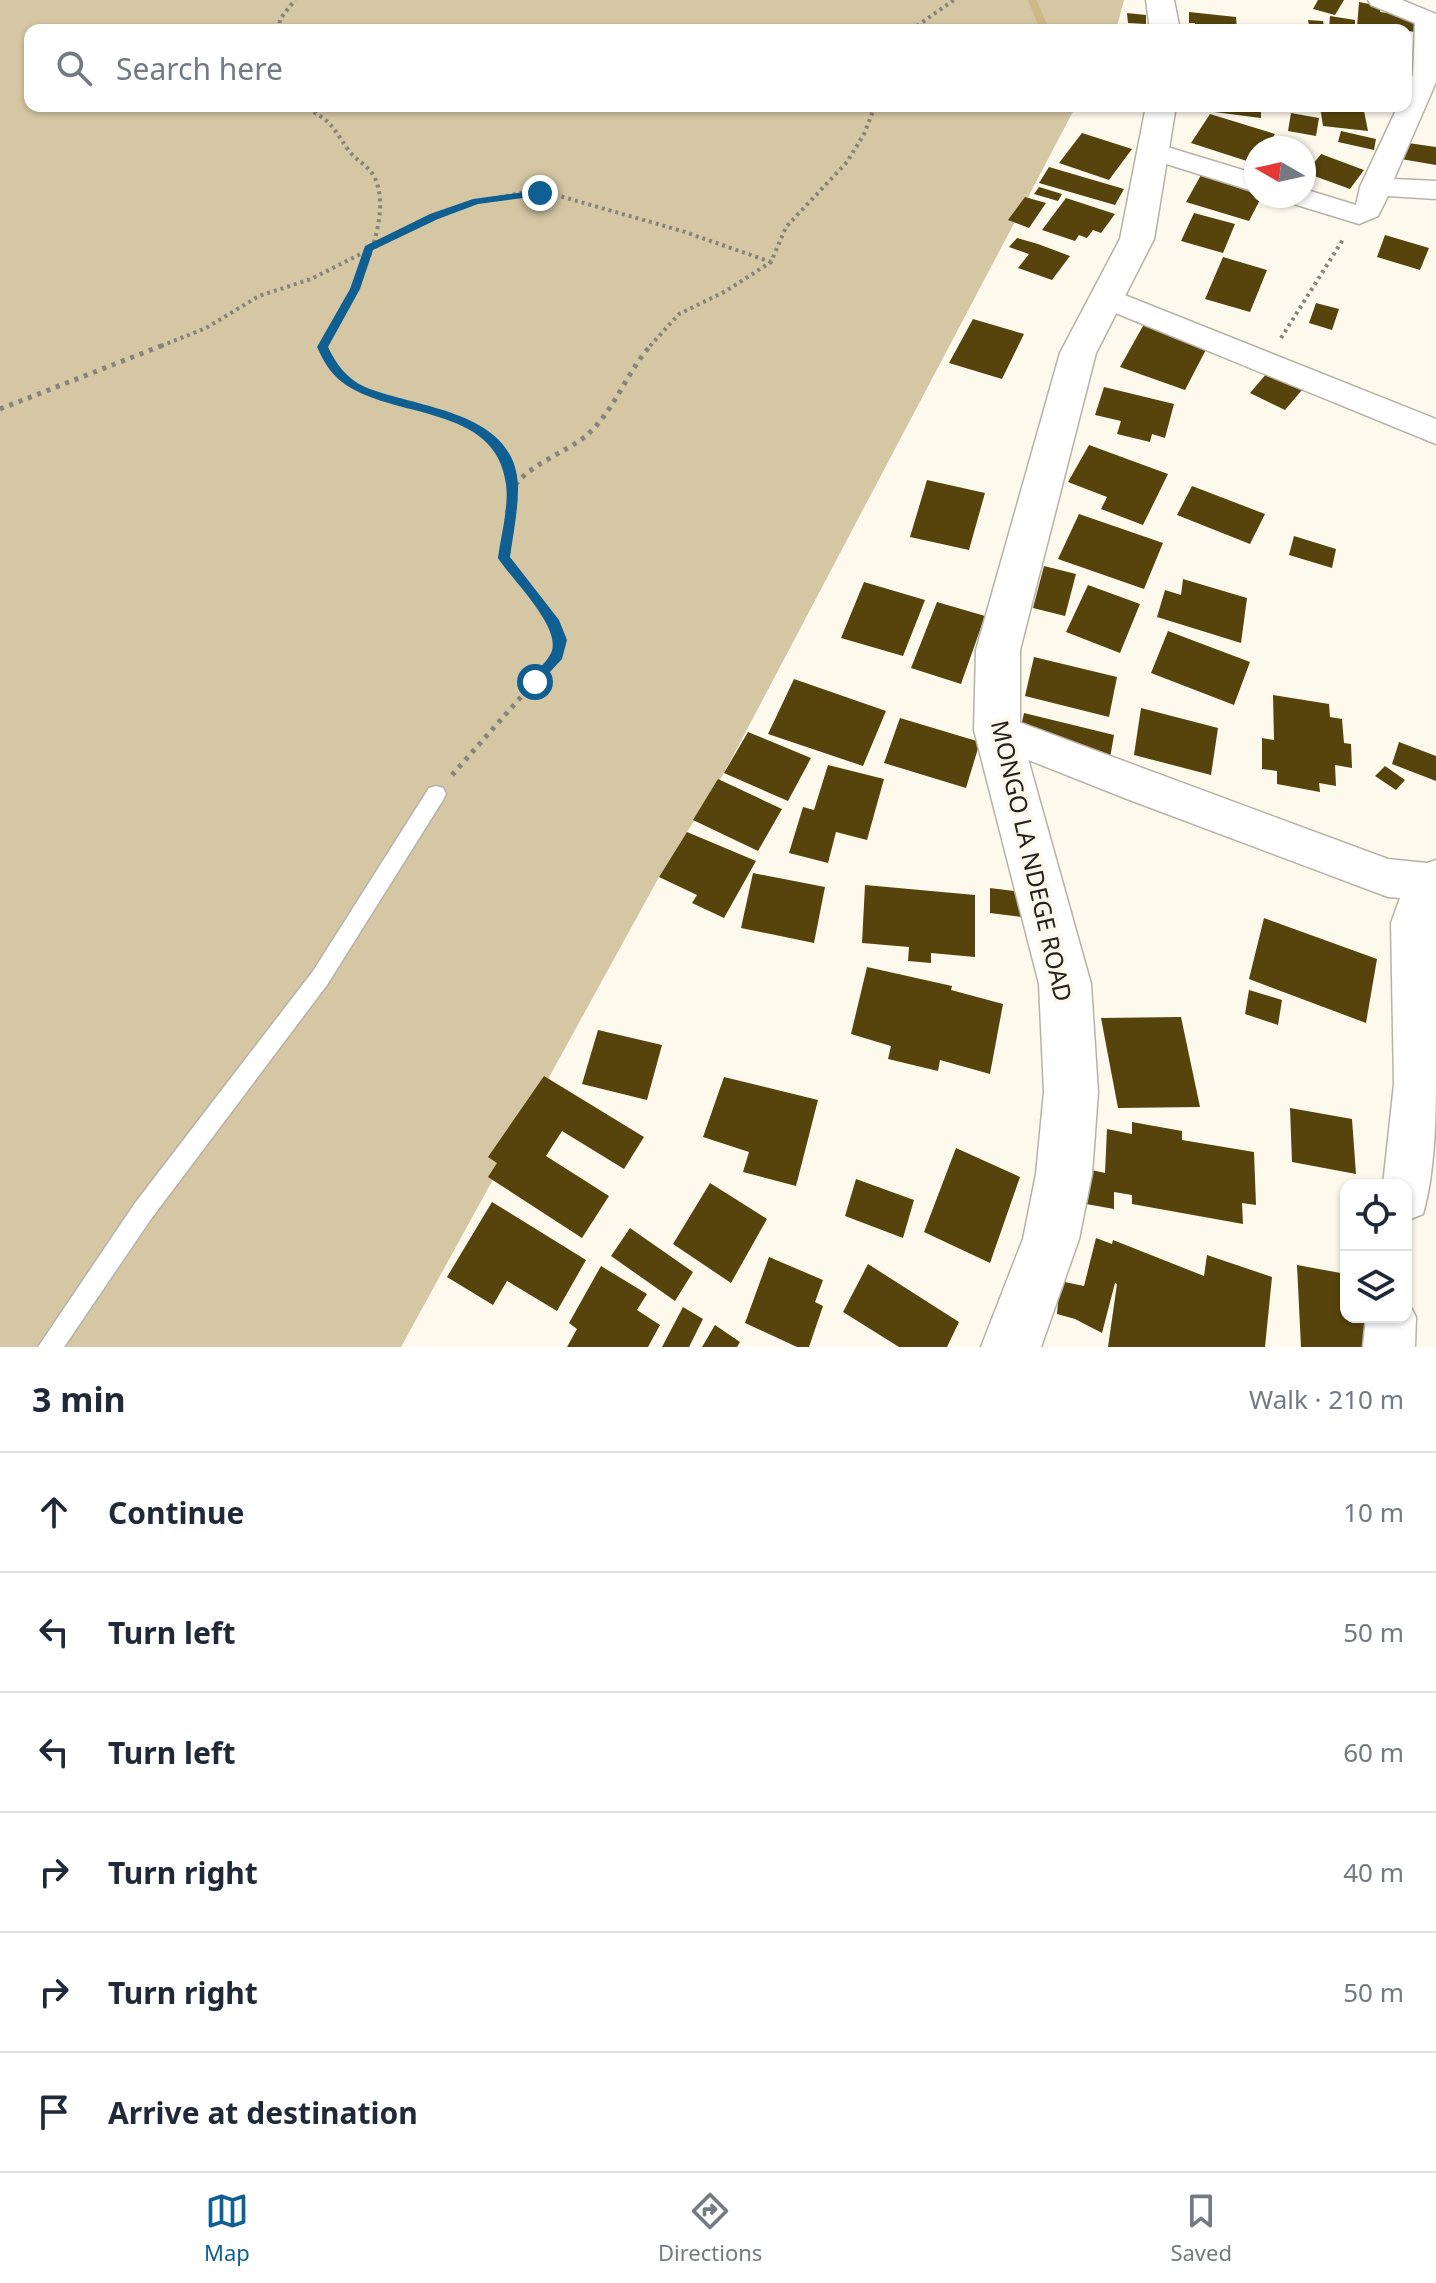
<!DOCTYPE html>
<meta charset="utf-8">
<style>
body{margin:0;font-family:"Noto Sans",sans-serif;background:#f2f2f3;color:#1f2937}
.controls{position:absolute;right:24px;bottom:24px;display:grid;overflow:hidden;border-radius:16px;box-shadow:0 2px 6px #0004}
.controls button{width:72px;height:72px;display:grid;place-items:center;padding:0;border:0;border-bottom:2px solid #e0e1e3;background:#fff;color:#1f2937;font:40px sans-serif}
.compass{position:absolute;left:1244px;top:136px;width:72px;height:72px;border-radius:50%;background:#fff;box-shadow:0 2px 6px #0004;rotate:279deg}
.stop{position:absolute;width:24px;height:24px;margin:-18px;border:6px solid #0f5f92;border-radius:50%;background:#fff}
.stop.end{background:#0f5f92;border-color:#fff;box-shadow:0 2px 8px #0008}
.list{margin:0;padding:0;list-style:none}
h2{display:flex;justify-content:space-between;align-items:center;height:104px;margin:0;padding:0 32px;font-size:34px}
h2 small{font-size:26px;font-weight:400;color:#747a83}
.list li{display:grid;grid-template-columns:52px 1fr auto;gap:24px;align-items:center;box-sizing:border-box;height:120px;padding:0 32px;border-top:2px solid #e0e1e3}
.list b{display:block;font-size:30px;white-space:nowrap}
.list em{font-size:26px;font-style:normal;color:#747a83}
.icon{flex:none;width:44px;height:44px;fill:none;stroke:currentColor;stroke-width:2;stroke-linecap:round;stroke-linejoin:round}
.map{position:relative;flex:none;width:1436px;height:1347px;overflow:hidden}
.search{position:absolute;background:#fff;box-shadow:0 2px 6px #0004;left:24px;right:24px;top:24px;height:88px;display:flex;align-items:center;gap:20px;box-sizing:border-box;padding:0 28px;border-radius:16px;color:#747a83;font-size:30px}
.sheet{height:824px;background:#fff}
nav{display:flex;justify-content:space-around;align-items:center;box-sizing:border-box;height:112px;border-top:2px solid #e0e1e3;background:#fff;font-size:22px;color:#747a83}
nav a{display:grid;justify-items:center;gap:4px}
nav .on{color:#0f5f92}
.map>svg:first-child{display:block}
</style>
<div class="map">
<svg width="1436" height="1347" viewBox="0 0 1436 1347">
<rect width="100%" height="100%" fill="#fef9ed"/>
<!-- green -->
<path fill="#d5c7a4" d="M 0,0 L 1124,0 L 1116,30 L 30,30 L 30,106 L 1076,106 L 724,773 L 659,877 L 401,1347 L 0,1347 Z"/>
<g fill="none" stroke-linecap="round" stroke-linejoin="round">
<!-- stream -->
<path stroke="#ceb883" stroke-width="8" d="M 1032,0 L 1045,30"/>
</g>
<!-- building -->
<path fill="#57440d" d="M 1318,0 L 1344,0 L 1335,15 L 1313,9 Z
M 1359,2 L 1380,6 L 1380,12 L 1415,17 L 1414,32 L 1375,25 L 1375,30 L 1357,27 Z
M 1189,12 L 1236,17 L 1237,30 L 1195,30 L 1195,23 L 1189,23 Z
M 1127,13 L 1146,15 L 1146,24 L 1128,23 Z
M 1330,16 L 1355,20 L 1355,30 L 1329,30 Z
M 1308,20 L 1323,21 L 1325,30 L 1310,30 Z
M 1200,106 L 1261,106 L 1261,118 L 1199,110 Z
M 1320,107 L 1364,111 L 1368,131 L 1323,126 Z
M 1291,113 L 1319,118 L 1316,136 L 1288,131 Z
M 1210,114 L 1275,134 L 1266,148 L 1256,148 L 1256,164 L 1191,143 Z
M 1341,131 L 1376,139 L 1374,150 L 1338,142 Z
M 1082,133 L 1132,149 L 1109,180 L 1059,163 Z
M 1401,142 L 1436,147 L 1436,165 L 1401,159 Z
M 1321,154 L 1364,170 L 1350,189 L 1306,173 Z
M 1049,167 L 1124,189 L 1115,205 L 1039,183 Z
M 1201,175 L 1262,196 L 1249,221 L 1186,202 Z
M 1039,187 L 1062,194 L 1058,201 L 1034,194 Z
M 1025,197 L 1046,203 L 1029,228 L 1008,220 Z
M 1066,198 L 1115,214 L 1101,233 L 1093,230 L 1087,238 L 1079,235 L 1075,241 L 1042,230 Z
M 1194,213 L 1235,224 L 1223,253 L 1181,241 Z
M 1385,235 L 1429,248 L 1420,270 L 1377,257 Z
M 1017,238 L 1038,244 L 1070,256 L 1052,280 L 1018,268 L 1029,254 L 1009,247 Z
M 1223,257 L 1267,270 L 1250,312 L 1205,299 Z
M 1316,303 L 1339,309 L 1332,330 L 1309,323 Z
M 1148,317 L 1212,338 L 1185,390 L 1120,367 Z
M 973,319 L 1024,334 L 1002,379 L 949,363 Z
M 1267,373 L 1302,390 L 1285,410 L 1250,393 Z
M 1104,387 L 1174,404 L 1165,438 L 1152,434 L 1150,442 L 1117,434 L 1121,421 L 1095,415 Z
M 1089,445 L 1168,474 L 1143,525 L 1101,509 L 1107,497 L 1068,482 Z
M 927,480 L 985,493 L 969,550 L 910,537 Z
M 1192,486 L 1265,514 L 1250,544 L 1177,515 Z
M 1079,514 L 1163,543 L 1144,589 L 1058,559 Z
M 1294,536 L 1336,549 L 1332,568 L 1289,555 Z
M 1044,566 L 1076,574 L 1065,616 L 1033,608 Z
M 1183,579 L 1247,598 L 1241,643 L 1157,617 L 1165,590 L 1181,595 Z
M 864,582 L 925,600 L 903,656 L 841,638 Z
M 1088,585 L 1140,604 L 1120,653 L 1066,632 Z
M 937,602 L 985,616 L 961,684 L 911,668 Z
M 1168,631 L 1250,662 L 1234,705 L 1151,673 Z
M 1034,657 L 1117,677 L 1109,717 L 1025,696 Z
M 794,679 L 886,711 L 863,766 L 768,734 Z
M 1273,695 L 1329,704 L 1330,717 L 1342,719 L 1344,743 L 1351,744 L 1352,768 L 1335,765 L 1336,786 L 1319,783 L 1320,792 L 1277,784 L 1277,771 L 1262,769 L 1262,738 L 1274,740 Z
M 1141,708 L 1218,728 L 1211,775 L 1134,755 Z
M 1024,713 L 1114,735 L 1110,758 L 1019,736 Z
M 900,718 L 980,742 L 966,788 L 884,763 Z
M 748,732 L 811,758 L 788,801 L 724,773 Z
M 1399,742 L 1436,756 L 1436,781 L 1392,764 Z
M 828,765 L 884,779 L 867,840 L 836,832 L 828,863 L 789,853 L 803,807 L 814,810 Z
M 1385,766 L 1405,780 L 1396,790 L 1375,776 Z
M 718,779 L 782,809 L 758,851 L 693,820 Z
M 687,832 L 756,861 L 724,918 L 692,903 L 697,895 L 659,877 Z
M 753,873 L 825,887 L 814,943 L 741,928 Z
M 865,885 L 975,895 L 975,957 L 931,953 L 931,963 L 908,961 L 909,947 L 862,943 Z
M 990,888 L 1021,892 L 1021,917 L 990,913 Z
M 1264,918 L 1377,959 L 1366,1023 L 1249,979 Z
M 867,967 L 952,986 L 951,990 L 1003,1004 L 990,1074 L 940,1060 L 938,1071 L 888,1059 L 891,1046 L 851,1034 Z
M 1249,990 L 1282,1000 L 1278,1025 L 1245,1014 Z
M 1181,1017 L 1200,1107 L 1118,1108 L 1101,1018 Z
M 598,1030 L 662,1045 L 647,1100 L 582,1084 Z
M 544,1076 L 644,1137 L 624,1169 L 562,1131 L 546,1156 L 609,1196 L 582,1238 L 488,1177 L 497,1163 L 488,1157 Z
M 724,1077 L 818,1100 L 796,1186 L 743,1172 L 749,1152 L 703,1137 Z
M 1290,1108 L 1352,1119 L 1356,1174 L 1292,1162 Z
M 1132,1122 L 1182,1131 L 1182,1140 L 1254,1152 L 1256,1205 L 1242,1203 L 1243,1224 L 1132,1204 L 1132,1195 L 1114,1192 L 1114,1209 L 1086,1204 L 1087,1169 L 1105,1173 L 1107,1129 L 1132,1134 Z
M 956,1148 L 1020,1177 L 990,1263 L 924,1232 Z
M 856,1179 L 914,1200 L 903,1238 L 845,1216 Z
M 710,1183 L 767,1219 L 731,1283 L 673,1244 Z
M 492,1202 L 586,1260 L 557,1311 L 507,1281 L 493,1305 L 447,1277 Z
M 630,1228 L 693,1272 L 675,1301 L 611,1256 Z
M 1096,1238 L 1112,1244 L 1113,1240 L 1204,1276 L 1207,1255 L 1272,1277 L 1265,1347 L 1108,1347 L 1117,1284 L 1115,1283 L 1102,1333 L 1075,1319 L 1057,1314 L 1060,1281 L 1084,1286 Z
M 769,1257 L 823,1280 L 815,1302 L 823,1306 L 809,1347 L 797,1347 L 745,1323 Z
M 868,1264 L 959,1322 L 947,1347 L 899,1347 L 843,1312 Z
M 1297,1265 L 1346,1274 L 1346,1317 L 1384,1317 L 1387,1347 L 1301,1347 Z
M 601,1266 L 647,1294 L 637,1310 L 660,1325 L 648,1347 L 567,1347 L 577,1329 L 569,1323 Z
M 683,1307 L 703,1319 L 689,1347 L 662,1347 Z
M 715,1325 L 740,1342 L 737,1347 L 702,1347 Z"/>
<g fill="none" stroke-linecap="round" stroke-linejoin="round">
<defs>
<path id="lane" d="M 436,786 L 443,788 L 446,794 L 443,800 L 327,985 L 151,1219 L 64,1347 L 38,1347 L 135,1203 L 313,971 L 429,788 Z"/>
<path id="street" d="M 1368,0 L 1402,0 L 1436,14 L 1436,82 L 1394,179 L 1436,181 L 1436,199 L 1388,196 L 1378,216 L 1359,224 L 1287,202 L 1283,196 L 1304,196 L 1304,189 L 1356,205 L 1360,187 L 1398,106 L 1406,106 L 1406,89 L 1413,75 L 1415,23 L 1371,5 Z
M 1154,143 L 1256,174 L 1256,192 L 1144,157 L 1140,151 L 1144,145 Z
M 1107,288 L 1436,419 L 1436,444 L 1096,305 L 1092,298 L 1096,291 Z
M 997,714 L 1388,859 L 1427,863 L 1436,860 C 1436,928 1436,994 1436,1062 C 1436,1111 1436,1169 1423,1214 L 1406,1221 L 1406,1185 L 1383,1185 L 1394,1084 L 1391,923 L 1400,898 L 1388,897 L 1127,799 L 983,742 L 977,730 L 983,718 Z
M 1406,1298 L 1416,1317 L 1415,1347 L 1363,1347 L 1366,1317 L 1406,1317 Z"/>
<path id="secondary" d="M 1146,0 L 1174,0 L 1180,30 L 1150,30 Z
M 1146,106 L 1176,106 L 1154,239 L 1096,353 L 1020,650 L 1020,730 L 1091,984 L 1098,1092 L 1092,1174 L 1079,1239 L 1041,1347 L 981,1347 L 1023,1239 L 1036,1174 L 1044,1092 L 1039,984 L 974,730 L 976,650 L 1060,353 L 1120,239 Z"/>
</defs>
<!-- lane casing -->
<use href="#lane" stroke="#b7b2a7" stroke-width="3"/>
<!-- street casing -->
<use href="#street" stroke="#b7b2a7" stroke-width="3"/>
<!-- secondary casing -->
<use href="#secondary" stroke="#b7b2a7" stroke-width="3"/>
<!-- path-far1 -->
<path stroke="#87847c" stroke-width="4" stroke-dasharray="3 4" stroke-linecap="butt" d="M 279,30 L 280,19 L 295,0
M 911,30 L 954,0
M 301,106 C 333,121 330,124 349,151 C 357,161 369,166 375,178 C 396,226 347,305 324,346
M 1281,338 L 1344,238
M 161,346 L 206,328 L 259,296 L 311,279 L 434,217 L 476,202 L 521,193 L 556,195 L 682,231 L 771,262
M 650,346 L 679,314 L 726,291 L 771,262 L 786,227 L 847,162 L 864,134 L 875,106"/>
<!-- path -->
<path stroke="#87847c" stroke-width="5" stroke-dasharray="4 6" stroke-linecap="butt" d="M 325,344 L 323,347 C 328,356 332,367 339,374 C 384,415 462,398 499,452 C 505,462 508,476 512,487
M 0,409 L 166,344
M 452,775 L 551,663 L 561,645 L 555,624 L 504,558 C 507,537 505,510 513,490 C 521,468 569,451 587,435 C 615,410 627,371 652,344"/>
<!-- lane -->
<use href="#lane" fill="#fff" fill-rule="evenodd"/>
<!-- street -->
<use href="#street" fill="#fff" fill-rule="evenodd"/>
<!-- secondary -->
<use href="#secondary" fill="#fff" fill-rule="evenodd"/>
</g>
<!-- route -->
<path fill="#0f5f92" d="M 540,190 L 544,195 L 478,204 L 438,219 L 373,250 L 360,289 L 328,347 C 336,364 347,379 365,387 C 418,409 518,410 518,489 C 518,511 513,535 510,557 L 559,620 L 567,640 L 562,659 L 535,688 L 528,682 C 534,672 546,664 551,653 C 563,628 511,579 498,558 C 501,535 509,507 506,484 C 496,403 391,420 342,382 C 330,373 323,360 317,347 L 350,289 L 365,246 L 430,214 L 473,199 Z"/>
<g text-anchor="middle" stroke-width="8" stroke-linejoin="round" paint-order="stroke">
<!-- street labels -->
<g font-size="24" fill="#23211d" stroke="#fef9ed">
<text transform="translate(1031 861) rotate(77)" y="8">MONGO LA NDEGE ROAD</text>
</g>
</g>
</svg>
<div class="controls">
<button><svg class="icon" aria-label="locate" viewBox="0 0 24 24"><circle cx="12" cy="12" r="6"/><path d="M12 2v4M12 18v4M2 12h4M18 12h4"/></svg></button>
<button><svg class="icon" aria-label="layers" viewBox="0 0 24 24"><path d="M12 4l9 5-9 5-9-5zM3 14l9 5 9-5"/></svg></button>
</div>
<svg class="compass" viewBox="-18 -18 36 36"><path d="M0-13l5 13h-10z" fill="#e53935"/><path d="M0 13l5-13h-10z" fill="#747a83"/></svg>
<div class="stop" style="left:535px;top:682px"></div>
<div class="stop end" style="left:540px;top:193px"></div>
<div class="search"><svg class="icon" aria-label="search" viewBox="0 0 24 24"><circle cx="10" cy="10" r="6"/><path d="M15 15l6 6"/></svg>Search here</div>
</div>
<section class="sheet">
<h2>3 min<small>Walk · 210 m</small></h2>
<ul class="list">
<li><svg class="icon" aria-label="ahead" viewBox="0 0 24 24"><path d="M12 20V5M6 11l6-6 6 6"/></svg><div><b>Continue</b></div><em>10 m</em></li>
<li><svg class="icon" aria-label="left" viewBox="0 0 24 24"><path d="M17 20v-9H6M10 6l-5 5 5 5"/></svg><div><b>Turn left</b></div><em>50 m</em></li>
<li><svg class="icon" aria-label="left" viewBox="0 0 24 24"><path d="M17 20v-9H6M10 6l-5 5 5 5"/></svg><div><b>Turn left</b></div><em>60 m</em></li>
<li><svg class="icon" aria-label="right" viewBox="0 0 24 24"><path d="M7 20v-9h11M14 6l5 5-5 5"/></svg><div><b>Turn right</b></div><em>40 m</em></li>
<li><svg class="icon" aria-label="right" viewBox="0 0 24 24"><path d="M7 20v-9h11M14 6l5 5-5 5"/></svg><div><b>Turn right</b></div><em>50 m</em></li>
<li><svg class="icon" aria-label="arrive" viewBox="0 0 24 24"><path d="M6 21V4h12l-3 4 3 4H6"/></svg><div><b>Arrive at destination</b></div></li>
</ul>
</section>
<nav>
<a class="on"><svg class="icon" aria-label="map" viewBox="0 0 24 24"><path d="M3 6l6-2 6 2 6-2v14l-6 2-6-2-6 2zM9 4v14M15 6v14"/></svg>Map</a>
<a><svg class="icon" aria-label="directions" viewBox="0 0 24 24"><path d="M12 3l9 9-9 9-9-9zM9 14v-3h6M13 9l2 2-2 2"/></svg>Directions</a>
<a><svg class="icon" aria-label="saved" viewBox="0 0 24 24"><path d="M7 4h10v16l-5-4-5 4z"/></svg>Saved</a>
</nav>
